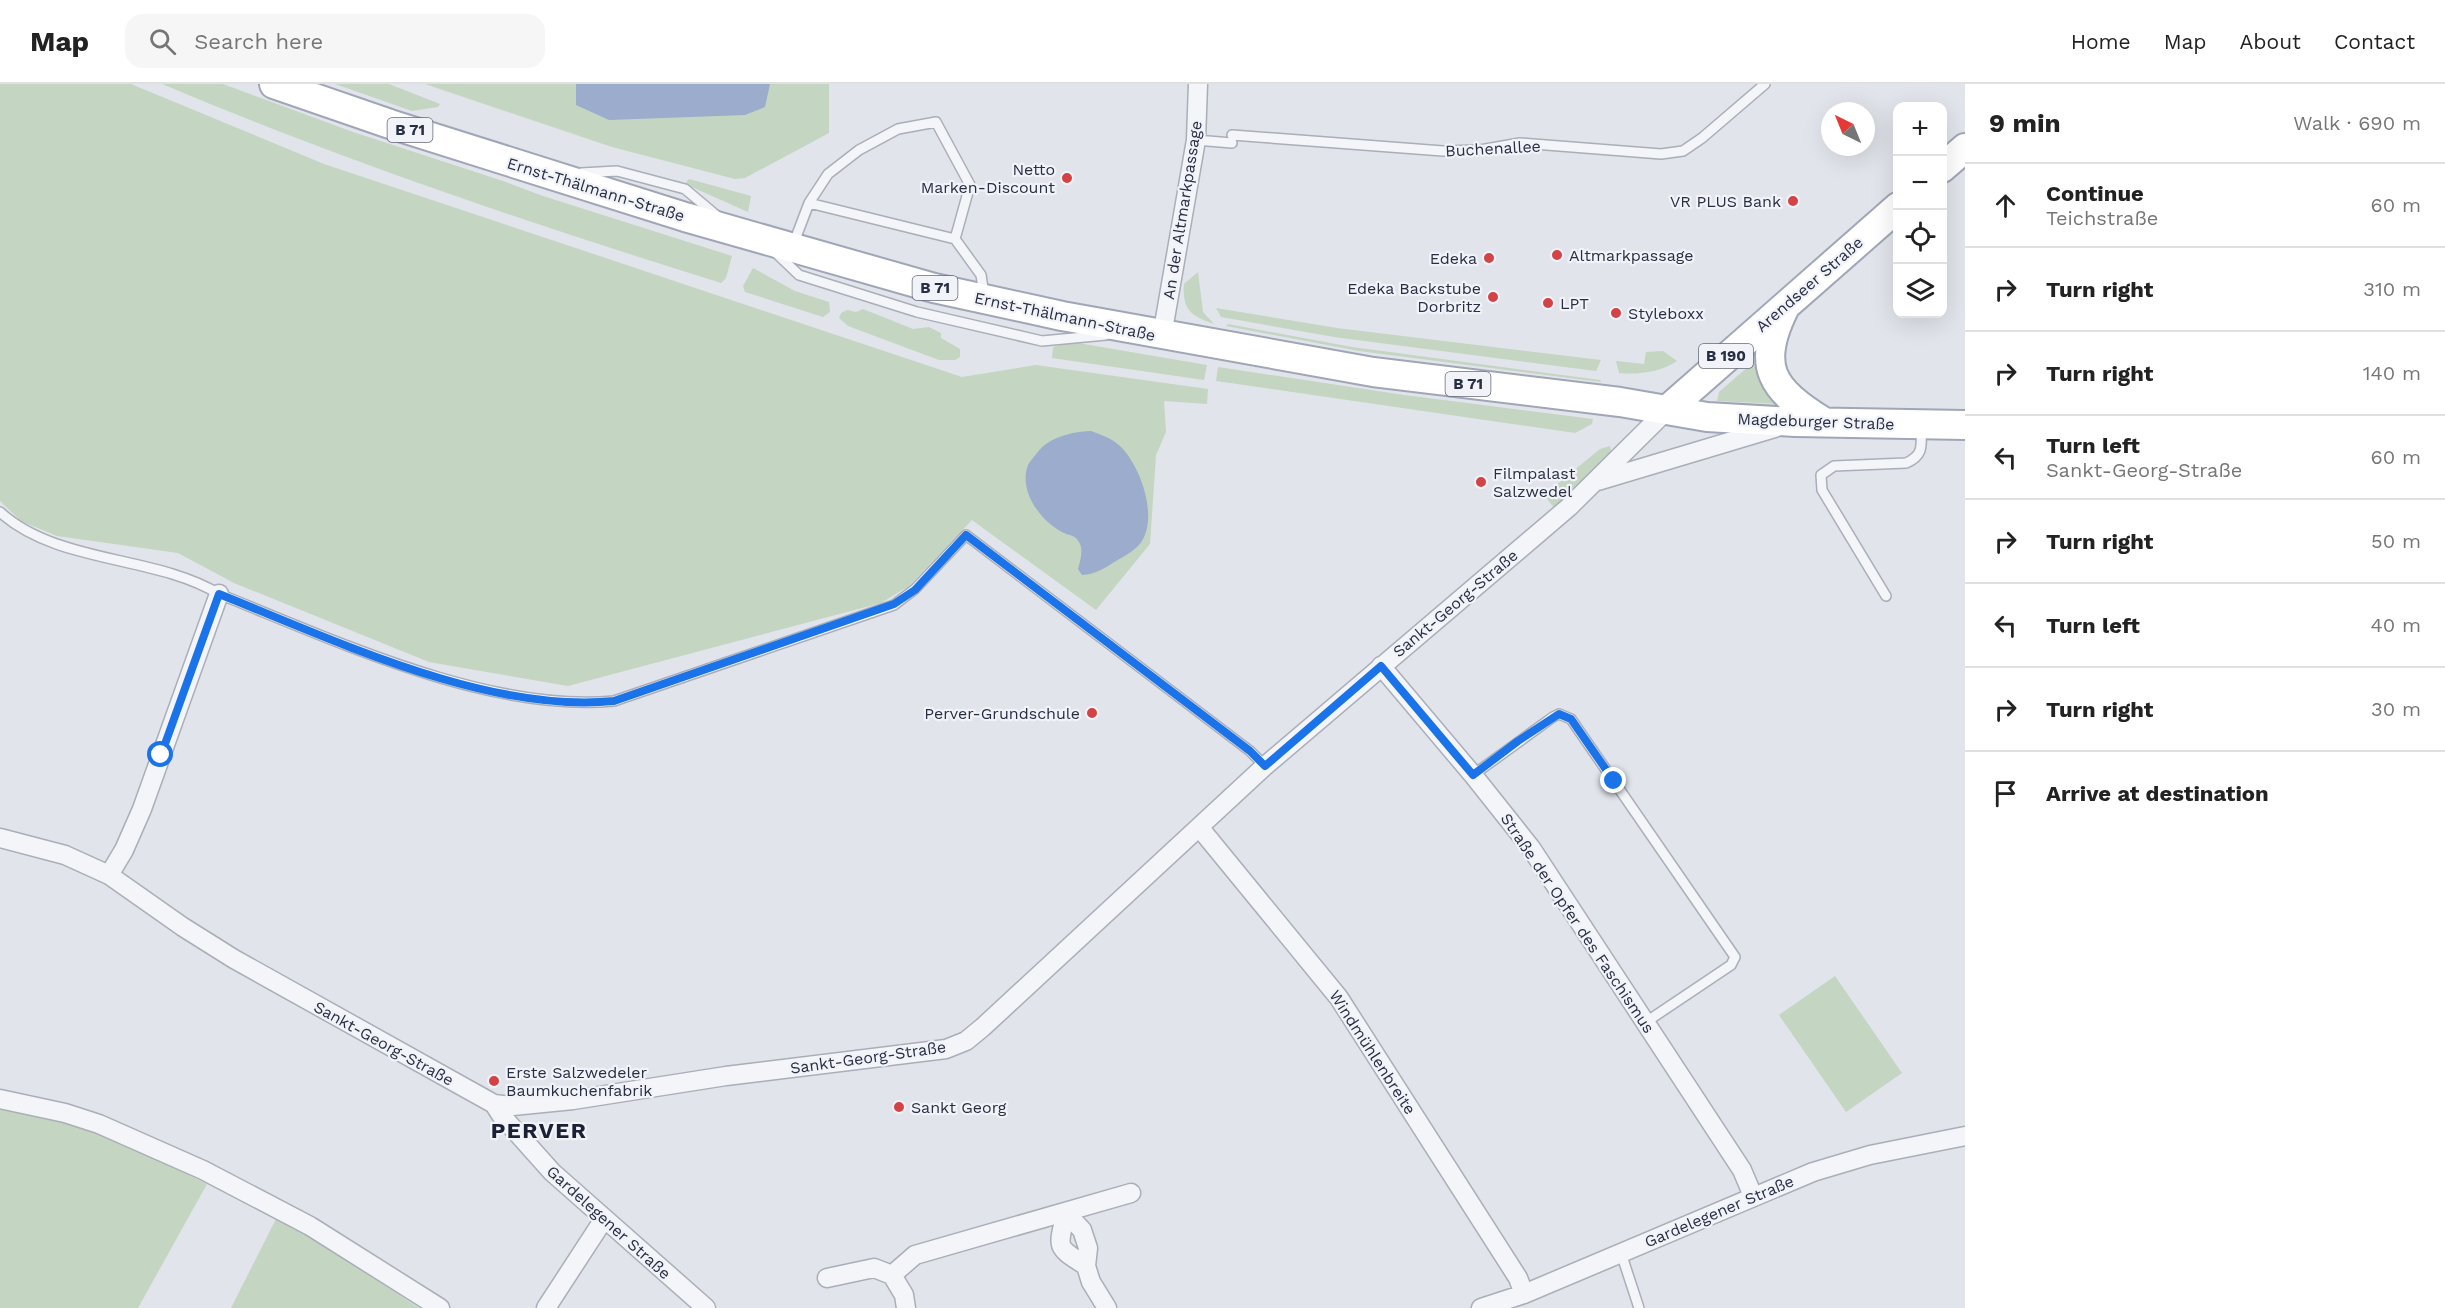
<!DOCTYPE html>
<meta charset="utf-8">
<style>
body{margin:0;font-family:"Work Sans",sans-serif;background:#f6f6f6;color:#222}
.controls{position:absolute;right:18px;top:18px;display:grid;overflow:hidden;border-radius:12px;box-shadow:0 6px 24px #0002}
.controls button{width:54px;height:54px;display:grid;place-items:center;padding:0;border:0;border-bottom:2px solid #e0e0e0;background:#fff;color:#222;font:30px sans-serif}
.compass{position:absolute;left:1821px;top:18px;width:54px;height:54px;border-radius:50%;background:#fff;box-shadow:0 6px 24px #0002;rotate:317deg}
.stop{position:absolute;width:18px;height:18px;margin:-14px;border:4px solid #1a73e8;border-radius:50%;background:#fff}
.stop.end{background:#1a73e8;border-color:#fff;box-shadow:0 2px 6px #0008}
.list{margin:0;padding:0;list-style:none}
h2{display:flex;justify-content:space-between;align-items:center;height:78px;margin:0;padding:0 24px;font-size:26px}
h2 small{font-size:20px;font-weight:400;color:#767676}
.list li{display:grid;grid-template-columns:39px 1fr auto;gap:18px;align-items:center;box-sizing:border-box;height:84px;padding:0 24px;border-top:2px solid #e0e0e0}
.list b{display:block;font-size:22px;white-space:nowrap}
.list p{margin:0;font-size:20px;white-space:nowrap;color:#767676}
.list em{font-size:20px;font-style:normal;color:#767676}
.icon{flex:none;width:33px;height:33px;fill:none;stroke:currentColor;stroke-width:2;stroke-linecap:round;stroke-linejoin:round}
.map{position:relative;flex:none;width:1965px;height:1224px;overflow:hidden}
header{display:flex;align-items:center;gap:36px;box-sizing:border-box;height:84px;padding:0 30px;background:#fff;border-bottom:2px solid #e0e0e0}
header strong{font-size:28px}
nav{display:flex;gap:33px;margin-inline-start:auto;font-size:21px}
.search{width:420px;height:54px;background:#f6f6f6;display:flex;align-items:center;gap:15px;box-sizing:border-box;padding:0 21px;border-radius:18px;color:#767676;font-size:22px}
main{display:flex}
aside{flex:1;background:#fff}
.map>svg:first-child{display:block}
</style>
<header>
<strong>Map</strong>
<div class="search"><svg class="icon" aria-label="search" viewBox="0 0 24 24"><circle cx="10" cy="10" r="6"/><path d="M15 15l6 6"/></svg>Search here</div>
<nav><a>Home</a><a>Map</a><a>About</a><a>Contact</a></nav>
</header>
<main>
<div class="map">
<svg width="1965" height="1224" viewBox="0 0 1965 1224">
<rect width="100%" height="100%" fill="#e1e4ea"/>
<!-- green -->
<path fill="#c4d5c2" d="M 0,0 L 131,0 L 324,80 L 962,293 L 1036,281 L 1208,305 L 1207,320 L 1164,317 L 1166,348 L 1156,371 L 1150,460 L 1096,526 L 972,436 L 909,502 L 881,519 L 568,602 L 429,578 L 234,499 L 178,469 L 57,452 L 21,437 L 0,417 Z
M 162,0 L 223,0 L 353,48 L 503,97 L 543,112 L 732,172 L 726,194 L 721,199 C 532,140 345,77 162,0 Z
M 335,0 L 389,0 L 440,20 L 438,23 L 412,27 Z
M 425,0 L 829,0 L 829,49 L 745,94 L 735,95 L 612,63 Z
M 689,95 L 751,112 L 748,128 L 685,100 Z
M 753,184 L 795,207 L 829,218 L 830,228 L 823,233 L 745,208 L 743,202 Z
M 1198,188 L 1203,228 L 1214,240 C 1191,232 1182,226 1184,200 Z
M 1216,224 L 1337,244 L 1601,276 L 1596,287 L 1334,253 L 1221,233 Z
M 863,225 L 913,245 L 929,243 L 941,249 L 941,254 L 960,265 L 960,273 L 955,276 L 939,276 L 848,242 L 839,234 L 841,229 L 847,226 L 856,228 Z
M 1228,240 L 1352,263 L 1600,296 L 1601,298 L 1359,267 L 1226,242 Z
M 1072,258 L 1207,281 L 1204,296 L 1052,274 L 1053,263 Z
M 1663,267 L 1677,277 C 1661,288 1638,291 1619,289 L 1616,277 L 1644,280 L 1646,268 Z
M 1763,270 L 1782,320 L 1717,317 L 1719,308 Z
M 1218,283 L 1404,311 L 1593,335 L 1592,340 L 1575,349 L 1216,297 Z
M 1610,362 L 1611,367 L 1600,382 L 1555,425 L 1544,411 L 1600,365 Z
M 1835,892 L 1902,989 L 1846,1028 L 1779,931 Z
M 0,1023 L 96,1045 L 207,1100 L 138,1224 L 0,1224 Z
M 276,1135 L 307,1150 L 419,1224 L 231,1224 Z"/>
<!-- water -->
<path fill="#9baccc" d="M 576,0 L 770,0 L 765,23 L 745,31 L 609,36 L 576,21 Z
M 1091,347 C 1102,351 1111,354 1120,362 C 1140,381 1158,431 1142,457 C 1136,466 1125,472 1116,477 C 1105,484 1096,490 1082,491 L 1078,485 C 1080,477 1084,466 1079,458 C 1075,451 1071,452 1064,449 C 1041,438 1018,407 1028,381 C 1030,377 1034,373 1037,369 C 1049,353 1071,348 1091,347 Z"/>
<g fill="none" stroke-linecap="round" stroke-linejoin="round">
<defs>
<path id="service" d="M 1232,51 L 1443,67 L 1480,66 L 1520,59 L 1661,70 L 1683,67 L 1702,54 L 1765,0
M 1196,56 L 1232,59
M 581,89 L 617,87 L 685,105 L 717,132
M 809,119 L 955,155 L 981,191 L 984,211
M 793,161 L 809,119 L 828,90 L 859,66 L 898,45 L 936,38 L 970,101 L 955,155
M 775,168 L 799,191 L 917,228 L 1042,257 L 1106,251
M 0,428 C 57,480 155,471 219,510 C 334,556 489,629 614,617 L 894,521 L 915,505 L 966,451 L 1250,667 L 1265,682
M 1886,512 L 1822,406 L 1821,391 L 1834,382 L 1906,379 C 1925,371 1921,360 1921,342
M 1473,691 L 1553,633 L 1559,630 L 1571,635 L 1735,873 L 1731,881 L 1646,938
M 1621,1169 L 1639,1224"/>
<path id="minor" d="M 1162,252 L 1196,56 L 1198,0
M 1598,397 L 1775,344
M 1381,582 L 1473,691 L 1531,764 L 1742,1086 L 1753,1112
M 1199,743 L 1339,914 L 1518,1194 L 1524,1210
M 0,754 L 65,771 L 109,791 L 183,843 L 234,875 L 494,1020 L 513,1022 L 573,1016 L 726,992 L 946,965 L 966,957 L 983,943 L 1265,682 L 1569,423 L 1667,326
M 109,791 L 124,766 L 142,725 L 219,510
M 0,1015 L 65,1029 L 99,1040 L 203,1086 L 310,1142 L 440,1224
M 494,1020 L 501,1031 L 552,1088 L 706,1224
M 1066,1129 L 1082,1146 L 1088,1164 L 1086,1182 L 1091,1198 L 1107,1224
M 1066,1129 C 1057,1166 1056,1162 1086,1182
M 892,1191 L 904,1211 L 906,1224
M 827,1194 L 874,1184 L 892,1191 L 915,1171 L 1131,1109
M 546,1224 L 604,1135
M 1481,1224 L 1524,1210 L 1813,1088 L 1870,1071 L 1965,1052"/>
<path id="primary" d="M 274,0 L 390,40 L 685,133 L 934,204 L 1062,232 L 1373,288 L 1620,318 L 1707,333 L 1795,338 L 1965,341
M 1942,84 L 1965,64
M 1785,223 C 1755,283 1771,305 1824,338
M 1667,326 L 1898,123"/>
</defs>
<!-- service casing -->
<use href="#service" stroke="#aaaeb8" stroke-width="12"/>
<!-- minor casing -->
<use href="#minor" stroke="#aaaeb8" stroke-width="21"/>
<!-- primary casing -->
<use href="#primary" stroke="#a0a6b7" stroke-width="32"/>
<!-- service -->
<use href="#service" stroke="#f4f5f8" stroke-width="9"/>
<!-- minor -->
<use href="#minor" stroke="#f4f5f8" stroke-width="18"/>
<!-- primary -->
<use href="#primary" stroke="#fff" stroke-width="28"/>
</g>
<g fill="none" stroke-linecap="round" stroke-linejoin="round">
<!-- route -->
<path stroke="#1a73e8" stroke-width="8" d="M 161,671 L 219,510 C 334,556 489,630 614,617 L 894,520 L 915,506 L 966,451 L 1250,667 L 1265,682 L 1381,582 L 1473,691 L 1518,657 L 1559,630 L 1571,635 L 1614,697"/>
</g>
<!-- markers -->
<g fill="#d34244" stroke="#f1f3f8" stroke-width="2">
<circle cx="1067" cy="94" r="6"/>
<circle cx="1793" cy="117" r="6"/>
<circle cx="1557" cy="171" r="6"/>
<circle cx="1489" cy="174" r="6"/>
<circle cx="1493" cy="213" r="6"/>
<circle cx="1548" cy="219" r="6"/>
<circle cx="1616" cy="229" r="6"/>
<circle cx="1481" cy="398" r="6"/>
<circle cx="1092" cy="629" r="6"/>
<circle cx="494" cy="997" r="6"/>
<circle cx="899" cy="1023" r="6"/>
</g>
<g text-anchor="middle" stroke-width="4.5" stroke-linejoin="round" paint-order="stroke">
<!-- shield labels -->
<g fill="#f1f3f8" stroke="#656a79" stroke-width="1.5">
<rect x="387.5" y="34" width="45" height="24" rx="4.5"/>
<rect x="912.5" y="192" width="45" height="24" rx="4.5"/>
<rect x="1699" y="260" width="54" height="24" rx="4.5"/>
<rect x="1445.5" y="288" width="45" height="24" rx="4.5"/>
</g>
<g font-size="15" font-weight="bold" fill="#292f43">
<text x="410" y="51">B 71</text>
<text x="935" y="209">B 71</text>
<text x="1726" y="277">B 190</text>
<text x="1468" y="305">B 71</text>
</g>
<!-- street labels -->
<g font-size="16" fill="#292f43" stroke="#f1f3f8">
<text transform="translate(1493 64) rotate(-3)" y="6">Buchenallee</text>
<text transform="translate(596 105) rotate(17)" y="6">Ernst-Thälmann-Straße</text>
<text transform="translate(1182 126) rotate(-81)" y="6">An der Altmarkpassage</text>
<text transform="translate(1809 200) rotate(-41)" y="6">Arendseer Straße</text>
<text transform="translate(1065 232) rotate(12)" y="6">Ernst-Thälmann-Straße</text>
<text transform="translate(1816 337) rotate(2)" y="6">Magdeburger Straße</text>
<text transform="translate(1455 519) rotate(-40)" y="6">Sankt-Georg-Straße</text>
<text transform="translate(1578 839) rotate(56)" y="6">Straße der Opfer des Faschismus</text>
<text transform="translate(384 959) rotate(29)" y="6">Sankt-Georg-Straße</text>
<text transform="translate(1373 968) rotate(57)" y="6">Windmühlenbreite</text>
<text transform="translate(868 973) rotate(-8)" y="6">Sankt-Georg-Straße</text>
<text transform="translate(1719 1127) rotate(-23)" y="6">Gardelegener Straße</text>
<text transform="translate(609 1138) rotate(42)" y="6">Gardelegener Straße</text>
</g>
<!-- poi labels -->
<g font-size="16" fill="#292f43" stroke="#f1f3f8" text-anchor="start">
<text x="1055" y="91" text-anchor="end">Netto<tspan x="1055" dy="18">Marken-Discount</tspan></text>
<text x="1781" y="123" text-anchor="end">VR PLUS Bank</text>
<text x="1569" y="177">Altmarkpassage</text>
<text x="1477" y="180" text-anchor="end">Edeka</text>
<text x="1481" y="210" text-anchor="end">Edeka Backstube<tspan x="1481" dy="18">Dorbritz</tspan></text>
<text x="1560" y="225">LPT</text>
<text x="1628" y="235">Styleboxx</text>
<text x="1493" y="395">Filmpalast<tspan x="1493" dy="18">Salzwedel</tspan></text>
<text x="1080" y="635" text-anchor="end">Perver-Grundschule</text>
<text x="506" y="994">Erste Salzwedeler<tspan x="506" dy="18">Baumkuchenfabrik</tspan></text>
<text x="911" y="1029">Sankt Georg</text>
</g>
<!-- district labels -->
<g font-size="22" font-weight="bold" letter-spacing="1.5" fill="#1b2034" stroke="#f1f3f8">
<text x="539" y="1054">PERVER</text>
</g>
</g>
</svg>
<div class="controls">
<button>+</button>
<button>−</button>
<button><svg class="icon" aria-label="locate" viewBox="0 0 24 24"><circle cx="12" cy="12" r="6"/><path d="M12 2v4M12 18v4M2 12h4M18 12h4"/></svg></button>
<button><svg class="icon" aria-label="layers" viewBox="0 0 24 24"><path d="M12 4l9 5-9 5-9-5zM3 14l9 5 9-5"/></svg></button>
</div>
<svg class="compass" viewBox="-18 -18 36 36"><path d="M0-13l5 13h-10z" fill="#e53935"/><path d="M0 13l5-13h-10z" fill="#767676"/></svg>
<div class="stop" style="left:161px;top:671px"></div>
<div class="stop end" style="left:1614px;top:697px"></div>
</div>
<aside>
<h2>9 min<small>Walk · 690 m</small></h2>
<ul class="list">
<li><svg class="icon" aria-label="ahead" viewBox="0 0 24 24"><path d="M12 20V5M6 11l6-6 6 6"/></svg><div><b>Continue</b><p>Teichstraße</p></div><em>60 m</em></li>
<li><svg class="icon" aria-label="right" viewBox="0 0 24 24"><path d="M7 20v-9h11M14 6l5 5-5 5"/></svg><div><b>Turn right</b></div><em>310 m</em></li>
<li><svg class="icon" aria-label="right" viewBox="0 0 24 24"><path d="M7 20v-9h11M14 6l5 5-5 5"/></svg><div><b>Turn right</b></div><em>140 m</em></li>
<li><svg class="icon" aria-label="left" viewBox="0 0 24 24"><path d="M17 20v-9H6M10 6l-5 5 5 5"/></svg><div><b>Turn left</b><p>Sankt-Georg-Straße</p></div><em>60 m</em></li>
<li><svg class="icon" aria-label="right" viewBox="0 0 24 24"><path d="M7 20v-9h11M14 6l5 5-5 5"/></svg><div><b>Turn right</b></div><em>50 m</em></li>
<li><svg class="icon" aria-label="left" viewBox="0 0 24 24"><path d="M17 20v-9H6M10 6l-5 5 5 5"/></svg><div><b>Turn left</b></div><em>40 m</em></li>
<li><svg class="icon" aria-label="right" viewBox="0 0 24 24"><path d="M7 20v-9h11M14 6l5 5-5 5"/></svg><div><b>Turn right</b></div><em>30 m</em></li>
<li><svg class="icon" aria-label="arrive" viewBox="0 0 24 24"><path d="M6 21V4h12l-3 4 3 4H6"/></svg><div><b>Arrive at destination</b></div></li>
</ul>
</aside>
</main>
